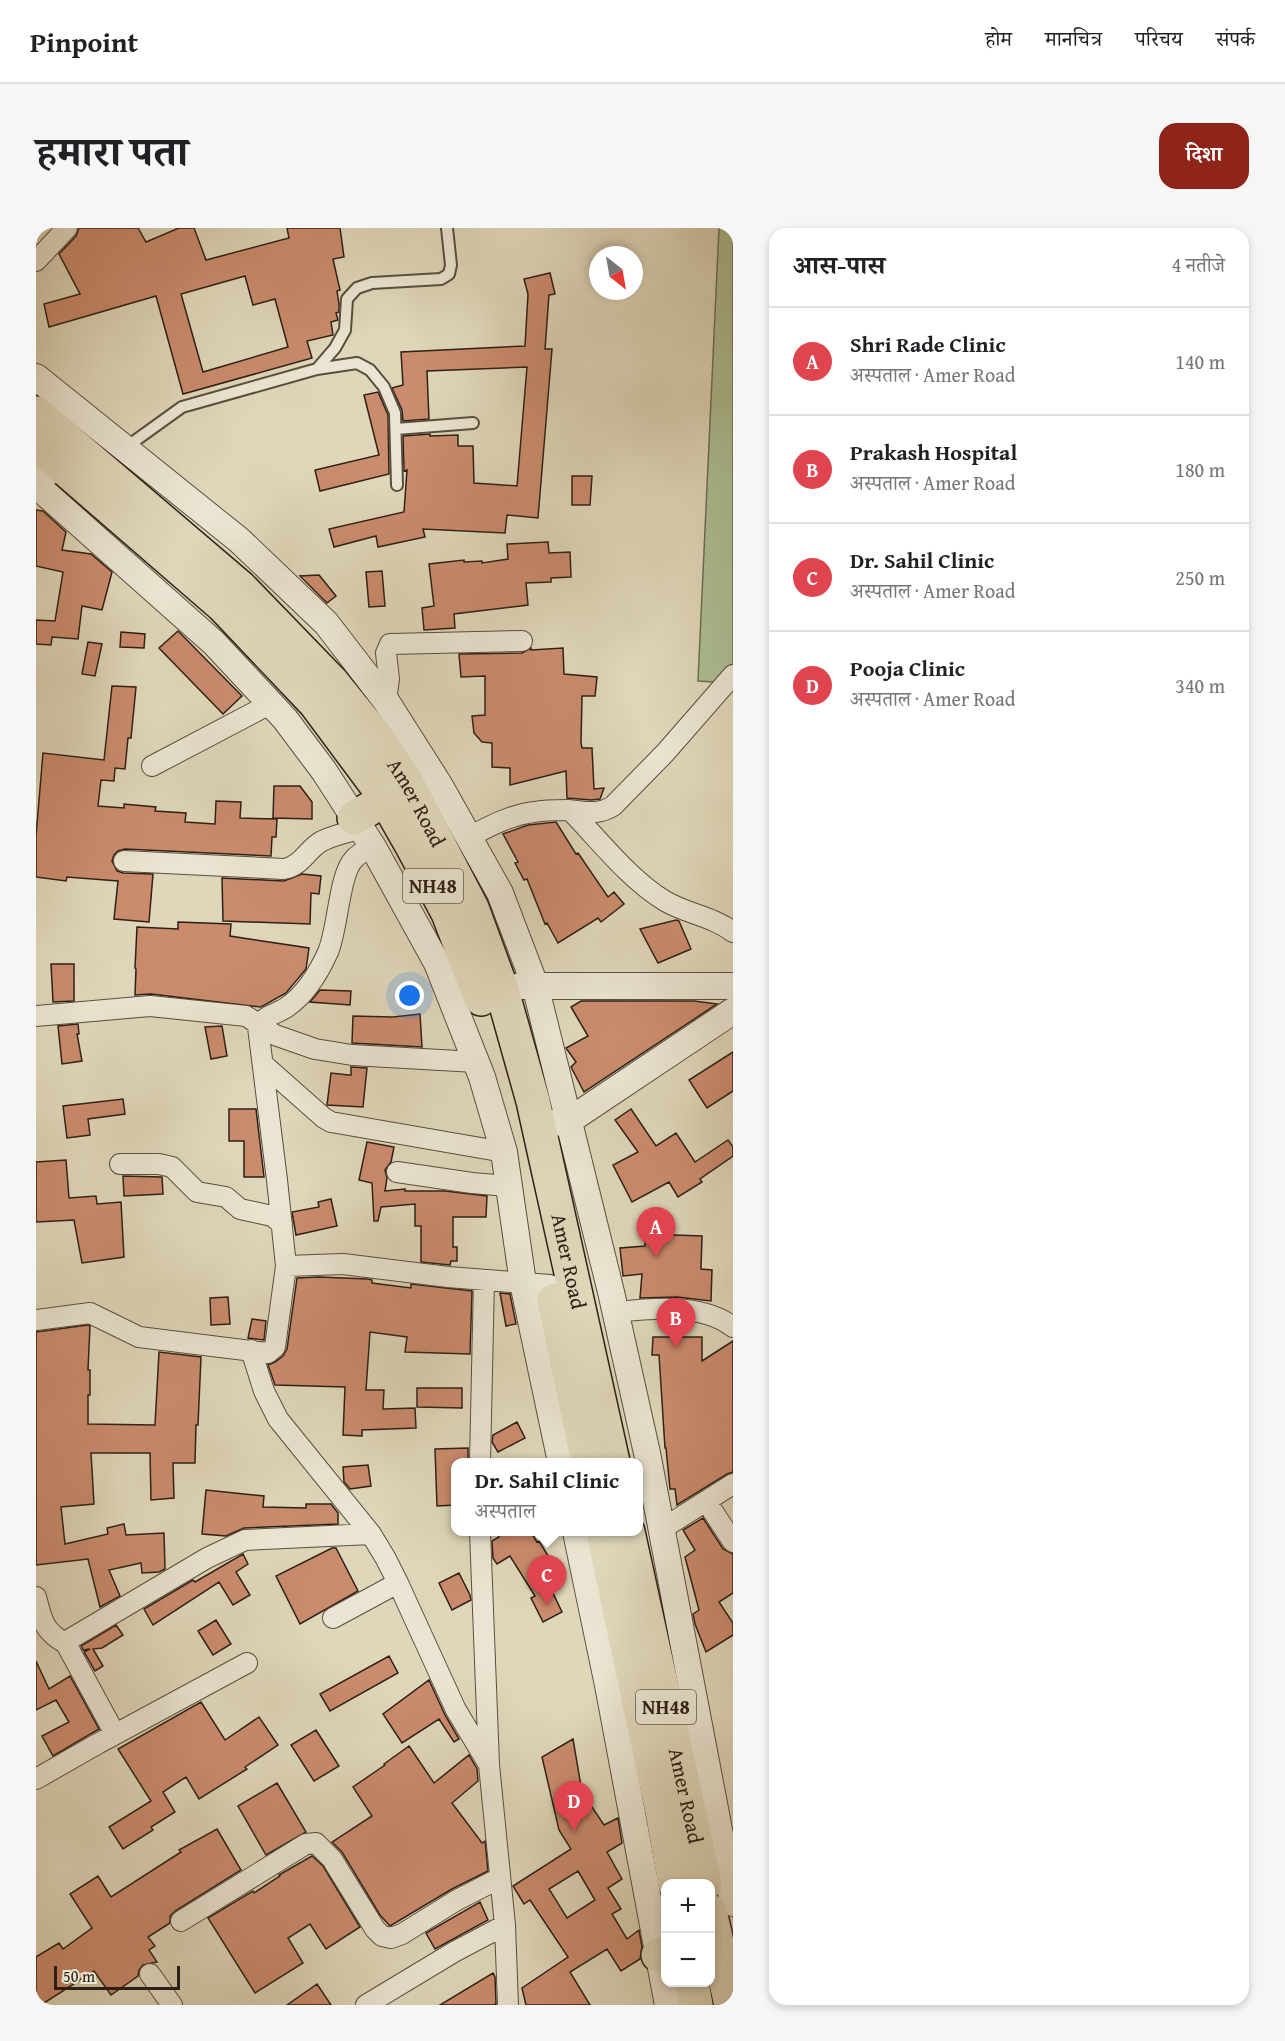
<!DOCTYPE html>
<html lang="hi">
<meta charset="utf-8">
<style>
body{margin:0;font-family:"Gentium Book Plus","Noto Serif Devanagari",serif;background:#f6f6f6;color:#202124}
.controls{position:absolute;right:18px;bottom:18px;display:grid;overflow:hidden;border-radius:12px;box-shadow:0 3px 9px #0003}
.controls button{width:54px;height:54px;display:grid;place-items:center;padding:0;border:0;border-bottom:2px solid #e0e0e0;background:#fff;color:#202124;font:30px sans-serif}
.compass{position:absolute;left:553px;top:18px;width:54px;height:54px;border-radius:50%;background:#fff;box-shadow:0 3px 9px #0003;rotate:149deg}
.scale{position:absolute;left:18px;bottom:15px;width:126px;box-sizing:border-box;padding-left:6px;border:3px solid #2d2016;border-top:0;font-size:16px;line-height:21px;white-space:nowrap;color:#2d2016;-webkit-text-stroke:4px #eae5d2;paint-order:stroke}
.you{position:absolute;left:374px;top:768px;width:21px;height:21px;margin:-15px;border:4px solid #fff;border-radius:50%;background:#1a73e8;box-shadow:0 0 0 9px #1a73e833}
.badge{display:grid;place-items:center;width:39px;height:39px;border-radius:50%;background:#8f2418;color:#fff;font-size:20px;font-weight:700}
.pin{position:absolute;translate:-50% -50px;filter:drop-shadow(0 2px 3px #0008)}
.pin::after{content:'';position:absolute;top:32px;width:21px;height:18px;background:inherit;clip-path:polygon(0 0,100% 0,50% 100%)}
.popup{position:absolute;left:415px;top:1230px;width:192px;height:78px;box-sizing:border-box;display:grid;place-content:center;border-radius:12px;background:#fff;filter:drop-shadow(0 2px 4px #0005);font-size:20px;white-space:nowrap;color:#757577}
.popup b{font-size:22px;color:#202124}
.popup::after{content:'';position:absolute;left:50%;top:100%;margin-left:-12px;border:12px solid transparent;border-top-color:#fff}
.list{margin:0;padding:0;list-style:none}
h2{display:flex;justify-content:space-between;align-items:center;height:78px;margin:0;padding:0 24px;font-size:26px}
h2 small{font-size:20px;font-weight:400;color:#757577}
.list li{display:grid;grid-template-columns:39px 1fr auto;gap:18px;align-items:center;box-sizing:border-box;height:108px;padding:0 24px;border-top:2px solid #e0e0e0}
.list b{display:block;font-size:22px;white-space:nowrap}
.list p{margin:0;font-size:20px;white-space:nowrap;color:#757577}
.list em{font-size:20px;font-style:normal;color:#757577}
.map{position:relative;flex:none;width:697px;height:1777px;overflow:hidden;border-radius:18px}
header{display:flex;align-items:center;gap:36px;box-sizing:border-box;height:84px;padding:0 30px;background:#fff;border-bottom:2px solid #e0e0e0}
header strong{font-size:28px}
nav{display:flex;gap:33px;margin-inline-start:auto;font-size:21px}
.intro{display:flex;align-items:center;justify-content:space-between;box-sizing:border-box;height:144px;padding:0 36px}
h1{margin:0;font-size:42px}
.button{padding:15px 27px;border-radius:18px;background:#8f2418;color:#fff;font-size:21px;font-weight:700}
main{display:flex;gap:36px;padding:0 36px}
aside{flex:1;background:#fff;border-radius:18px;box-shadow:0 3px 9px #0003}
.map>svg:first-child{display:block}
</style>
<header>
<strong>Pinpoint</strong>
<nav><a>होम</a><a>मानचित्र</a><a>परिचय</a><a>संपर्क</a></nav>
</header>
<div class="intro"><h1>हमारा पता</h1><a class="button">दिशा</a></div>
<main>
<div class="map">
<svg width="697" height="1777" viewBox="0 0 697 1777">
<rect width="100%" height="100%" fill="#dfd7ba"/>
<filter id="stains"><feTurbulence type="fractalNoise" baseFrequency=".00333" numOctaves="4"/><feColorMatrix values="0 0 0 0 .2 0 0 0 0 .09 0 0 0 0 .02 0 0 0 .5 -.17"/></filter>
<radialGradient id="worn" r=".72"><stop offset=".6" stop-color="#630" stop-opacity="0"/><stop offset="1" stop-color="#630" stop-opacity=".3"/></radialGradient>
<!-- green -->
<path fill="#adbf94" stroke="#6d7055" stroke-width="1.5" d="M 683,0 L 697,0 L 697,455 L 662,453 Z"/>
<!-- building -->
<path fill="#cb8b6d" stroke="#2d2016" stroke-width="1.5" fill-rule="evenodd" d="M 43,0 L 102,0 L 110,14 L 143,0 L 158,0 L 170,32 L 253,10 L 251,0 L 304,0 L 308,29 L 297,31 L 304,62 L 301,63 L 303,76 L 303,84 L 300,85 L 302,92 L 295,94 L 297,107 L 271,113 L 276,130 L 147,166 L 120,68 L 13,99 L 8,76 L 44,66 L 23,26 L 40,8 ZM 209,48 L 217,77 L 239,71 L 252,119 L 167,144 L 145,66 Z
M 514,45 L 519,66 L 513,67 L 509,121 L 516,121 L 502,290 L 471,287 L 469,305 L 387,301 L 389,309 L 342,319 L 340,308 L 298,319 L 293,301 L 368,284 L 371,242 L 368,243 L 367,208 L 394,206 L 394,208 L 422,207 L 422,218 L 437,218 L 438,255 L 481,258 L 491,139 L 391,143 L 393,191 L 367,193 L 366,182 L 356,160 L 367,157 L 365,124 L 489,118 L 492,66 L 488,51 Z
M 342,164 L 352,187 L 353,246 L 284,263 L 279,242 L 343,227 L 328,167 Z
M 536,248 L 556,248 L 554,277 L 536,277 Z
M 0,282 L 7,283 L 30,304 L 26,322 L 55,326 L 76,344 L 66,382 L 46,378 L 42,411 L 16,409 L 15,417 L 0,416 L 0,392 L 19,393 L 27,344 L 0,338 Z
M 512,314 L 513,325 L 534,324 L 535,349 L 515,350 L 515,354 L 490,355 L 492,377 L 418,386 L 419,400 L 388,402 L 386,380 L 398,378 L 393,336 L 428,332 L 428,334 L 446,333 L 446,335 L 472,331 L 471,316 Z
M 346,343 L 349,378 L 333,379 L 330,344 Z
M 283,347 L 300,368 L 291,375 L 264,348 Z
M 142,403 L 206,468 L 187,486 L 123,420 Z
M 85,404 L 109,406 L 108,420 L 84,419 Z
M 52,414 L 66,416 L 59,448 L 46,446 Z
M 495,420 L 495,422 L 527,420 L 528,446 L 561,449 L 559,468 L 546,468 L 545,515 L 546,520 L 556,520 L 558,561 L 568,560 L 564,571 L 555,572 L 531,570 L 530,543 L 474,557 L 474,540 L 456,539 L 456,515 L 446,514 L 438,505 L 436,488 L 449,487 L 449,448 L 425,449 L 423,426 L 486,425 Z
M 76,458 L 100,459 L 95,510 L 92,510 L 89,541 L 79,540 L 78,553 L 65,552 L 62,578 L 88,580 L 88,576 L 120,579 L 119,583 L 150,585 L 149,594 L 179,596 L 180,573 L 205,574 L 204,590 L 241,591 L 240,609 L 236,609 L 235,628 L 89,621 L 82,623 L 78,627 L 76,633 L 81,643 L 87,645 L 117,646 L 113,694 L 78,691 L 82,653 L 31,649 L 30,653 L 0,649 L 0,608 L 7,525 L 68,532 Z
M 238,558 L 264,558 L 276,574 L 276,591 L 237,590 Z
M 520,594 L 540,626 L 542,625 L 572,669 L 578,664 L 588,676 L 565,694 L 562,690 L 522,715 L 511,695 L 509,696 L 491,651 L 488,652 L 479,635 L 482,634 L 467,606 L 492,597 Z
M 266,646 L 285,648 L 283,666 L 275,665 L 274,696 L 187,693 L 186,650 L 248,653 Z
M 640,692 L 643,693 L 655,721 L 622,735 L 604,701 Z
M 142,694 L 195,696 L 194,708 L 273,720 L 270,741 L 250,765 L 225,779 L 115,766 L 99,767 L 100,741 L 99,740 L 101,699 L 142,701 Z
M 15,736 L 38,736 L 38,773 L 17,774 Z
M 284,762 L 315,763 L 314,777 L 274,774 Z
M 545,773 L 658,773 L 681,776 L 548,864 L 535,839 L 540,834 L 530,820 L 552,808 L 535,779 Z
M 384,786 L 386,819 L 316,815 L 317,788 L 357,789 Z
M 42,796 L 43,806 L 41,806 L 46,833 L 26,836 L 22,798 Z
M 186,798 L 191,828 L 175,831 L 169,799 Z
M 697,824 L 697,863 L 671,880 L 653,852 Z
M 315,839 L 331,840 L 327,879 L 291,877 L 295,845 L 313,847 L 315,847 Z
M 87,871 L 89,886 L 52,891 L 54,907 L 31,910 L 27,878 Z
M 193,881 L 220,881 L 228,949 L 208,949 L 208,913 L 193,913 Z
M 595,881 L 620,918 L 640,905 L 659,934 L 692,912 L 697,919 L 697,928 L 664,951 L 666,954 L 642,969 L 633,954 L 596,974 L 577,937 L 602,924 L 579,892 Z
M 331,914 L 358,919 L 355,934 L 349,942 L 351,950 L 349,963 L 369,961 L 369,963 L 409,963 L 451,968 L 450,989 L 417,989 L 417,1019 L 421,1019 L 421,1033 L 415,1033 L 414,1037 L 385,1034 L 385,998 L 379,998 L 379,976 L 345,979 L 342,993 L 338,993 L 336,955 L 323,952 Z
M 30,932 L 33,970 L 60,968 L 61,976 L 85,974 L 88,1029 L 46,1035 L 38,992 L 0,994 L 0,934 Z
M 87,948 L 126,949 L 127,966 L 88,968 Z
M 295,971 L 301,998 L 260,1007 L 256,984 L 283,979 L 282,974 Z
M 609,1006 L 666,1008 L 665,1041 L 676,1042 L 675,1073 L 641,1069 L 604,1070 L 606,1046 L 587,1048 L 584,1020 L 609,1018 Z
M 283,1049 L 332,1051 L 336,1052 L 336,1055 L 375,1060 L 375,1056 L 436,1063 L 434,1126 L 369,1124 L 371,1109 L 334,1104 L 330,1162 L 348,1162 L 347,1181 L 379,1180 L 380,1200 L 326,1202 L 326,1208 L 307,1207 L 309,1159 L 239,1157 L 232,1137 L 239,1134 L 247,1128 L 251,1121 L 261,1050 Z
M 464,1065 L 474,1066 L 480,1096 L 470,1098 Z
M 192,1069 L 194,1096 L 175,1097 L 174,1070 Z
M 216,1091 L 230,1093 L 228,1112 L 212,1110 Z
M 52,1097 L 54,1098 L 52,1142 L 54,1142 L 54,1167 L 52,1167 L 52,1196 L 119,1197 L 123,1124 L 165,1129 L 162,1197 L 160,1197 L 159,1235 L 137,1235 L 138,1270 L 115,1272 L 114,1225 L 55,1225 L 58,1276 L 25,1279 L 29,1316 L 72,1306 L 71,1300 L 88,1296 L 90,1307 L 128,1305 L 129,1341 L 123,1344 L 106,1345 L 105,1335 L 73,1342 L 84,1368 L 64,1379 L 52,1331 L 0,1337 L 0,1104 Z
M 617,1109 L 666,1109 L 666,1133 L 697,1113 L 697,1244 L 691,1246 L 641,1277 L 639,1261 L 634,1261 L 630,1220 L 629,1220 L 623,1127 L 616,1127 Z
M 381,1160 L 426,1160 L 426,1180 L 381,1179 Z
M 481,1194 L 489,1210 L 462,1224 L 456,1214 L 457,1207 Z
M 432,1220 L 432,1234 L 420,1234 L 420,1277 L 401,1278 L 399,1221 Z
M 332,1237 L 335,1258 L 314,1261 L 308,1254 L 307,1239 Z
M 170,1262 L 228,1268 L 227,1279 L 270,1280 L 270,1276 L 295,1276 L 302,1285 L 302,1296 L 208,1300 L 190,1308 L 166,1306 Z
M 667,1290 L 687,1321 L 697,1326 L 697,1365 L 683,1374 L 697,1395 L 697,1407 L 670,1424 L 659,1396 L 657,1386 L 663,1382 L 649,1329 L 659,1322 L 647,1302 Z
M 460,1304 L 495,1304 L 501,1314 L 503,1313 L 516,1334 L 505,1340 L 526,1384 L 507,1394 L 495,1370 L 499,1368 L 474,1328 L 461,1336 L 457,1330 L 456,1313 L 463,1309 Z
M 296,1320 L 300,1320 L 322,1363 L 264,1396 L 240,1348 Z
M 207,1326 L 212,1336 L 200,1344 L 214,1367 L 197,1377 L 183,1354 L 117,1397 L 108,1381 L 157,1352 L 159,1354 Z
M 423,1345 L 434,1367 L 435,1372 L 416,1382 L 403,1355 Z
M 180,1392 L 195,1416 L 177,1427 L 162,1403 Z
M 80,1397 L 87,1407 L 66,1420 L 57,1421 L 67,1438 L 59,1443 L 48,1424 L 54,1421 L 47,1422 L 45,1418 Z
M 353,1428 L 362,1445 L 294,1483 L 284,1466 Z
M 0,1433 L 13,1461 L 34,1448 L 63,1501 L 17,1528 L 6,1508 L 33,1494 L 20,1472 L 0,1482 Z
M 393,1452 L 409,1487 L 423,1511 L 418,1514 L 403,1491 L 366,1515 L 347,1486 Z
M 165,1474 L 189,1512 L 223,1489 L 242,1517 L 209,1539 L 211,1541 L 163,1571 L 150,1549 L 127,1564 L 139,1584 L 115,1599 L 117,1602 L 87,1621 L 73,1599 L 115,1573 L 82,1521 Z
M 280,1502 L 303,1538 L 278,1553 L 255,1517 Z
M 537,1511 L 546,1564 L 568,1597 L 582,1590 L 586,1615 L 571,1624 L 586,1651 L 572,1660 L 585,1681 L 576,1686 L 591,1711 L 603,1702 L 606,1719 L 604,1731 L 585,1743 L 571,1721 L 534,1744 L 554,1777 L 490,1777 L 486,1760 L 532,1729 L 494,1672 L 488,1676 L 477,1658 L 535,1621 L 523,1602 L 506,1529 ZM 542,1643 L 559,1672 L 531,1690 L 513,1661 Z
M 373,1518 L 398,1555 L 433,1527 L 441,1541 L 442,1553 L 416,1575 L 446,1615 L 449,1613 L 452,1643 L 416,1661 L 354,1698 L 344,1687 L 306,1624 L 296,1614 L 336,1588 L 317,1559 L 349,1537 L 348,1536 Z
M 241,1555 L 270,1604 L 230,1627 L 202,1578 Z
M 181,1601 L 205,1642 L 139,1683 L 134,1688 L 134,1695 L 112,1709 L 119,1718 L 113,1722 L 121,1734 L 107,1737 L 103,1742 L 102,1748 L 75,1767 L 58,1743 L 5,1777 L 0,1777 L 0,1729 L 23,1715 L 27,1721 L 56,1700 L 34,1666 L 62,1648 L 75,1669 L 145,1624 L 143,1622 Z
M 276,1628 L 287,1638 L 324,1699 L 290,1721 L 274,1696 L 252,1710 L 267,1735 L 219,1765 L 172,1690 L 217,1663 L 218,1665 L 244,1648 L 243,1647 Z
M 444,1674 L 452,1692 L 399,1721 L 390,1705 Z
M 457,1745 L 459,1749 L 460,1776 L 458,1777 L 404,1777 Z
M 281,1756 L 295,1777 L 251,1777 Z"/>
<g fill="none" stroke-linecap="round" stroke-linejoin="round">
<defs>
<path id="service" d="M 281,141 L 321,135 L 334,142 L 348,159 L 359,185 L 361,257
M 360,201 L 437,195
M 89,220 L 146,179 L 281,141 L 299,120 L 309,102 L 311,71 L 321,60 L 336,55 L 405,51 L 413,46 L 415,37 L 411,0"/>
<path id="minor" d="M 0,33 L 31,0
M 350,473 L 353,451 L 350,425 L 354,416 L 486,413
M 116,538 L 234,476
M 534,582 C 563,612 594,652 629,673 C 651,686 676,688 697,704
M 433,609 C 454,598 474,587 498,584 C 509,582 521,582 531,582 C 549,583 561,588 577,578 L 629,525 L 697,447
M 88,633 L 248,641 C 266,638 271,621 286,613 C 298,607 312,604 324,601
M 0,788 L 114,778 L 210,788 L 239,807 L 279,821 L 316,827 L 440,834
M 228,837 L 288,890 L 295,894 L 468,924
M 84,936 L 123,936 L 136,939 L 161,964 L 190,969 L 204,981 L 236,988 L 246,996
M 361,944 L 436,955 L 472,958
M 250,1038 L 307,1036 L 412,1049 L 514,1057
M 580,1084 C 616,1080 666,1075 697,1099
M 0,1092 L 54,1085 L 103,1109 L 232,1125 L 239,1119 L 250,1038 L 241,952 L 222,799 C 228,787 241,786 251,779 C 270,766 283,744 292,724 C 302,701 303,646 318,631 C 323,625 331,622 337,619
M 215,1122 L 228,1163 L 242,1191 L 335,1306 L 350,1331 L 362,1355 L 420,1482 L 453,1537
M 444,1234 L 448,1052
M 670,1273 L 697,1314
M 626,1301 L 697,1256
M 444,1304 L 453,1537 L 469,1697 L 472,1777
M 0,1369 C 6,1391 7,1403 29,1415
M 297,1390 L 362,1355
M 79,1506 L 29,1414 L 171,1330 L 209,1312 L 335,1306
M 0,1551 L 63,1515 L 211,1435
M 145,1693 L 270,1616 L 280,1615 L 296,1631 L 339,1701 L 346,1708 L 355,1710 L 366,1706 L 421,1672 L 464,1650
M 114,1746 L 136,1777
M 330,1777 L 418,1724 L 469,1697"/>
<path id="tertiary" d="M 0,149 L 203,312 L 290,395 L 350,473 L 404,558 L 464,665 L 499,757 L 575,1064 L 611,1225 L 697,1675
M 10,246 L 0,257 L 178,415 L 249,491 L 288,543 L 337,619 L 401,735 L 446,849 L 468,924 L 487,1055 L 525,1234
M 484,758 L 697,758
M 518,895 L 534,892 L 697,783
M 540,1304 L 572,1457 L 632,1777"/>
<g id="trunk">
<path id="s1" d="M 0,185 L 204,359 L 297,455 L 339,507 L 371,555 L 436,680 L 465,759 L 497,873 L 577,1234"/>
<path d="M 0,216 L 187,378 L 279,475 L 346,565 L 375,616 L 412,685 L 445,771"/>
<path d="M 318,590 L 350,571"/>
<path d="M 518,1072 L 552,1234"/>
<path d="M 567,1304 L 626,1583 L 639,1656"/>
<path id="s2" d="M 592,1304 L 669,1656"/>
<path d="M 674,1683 L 695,1777"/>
<path d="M 622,1727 L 630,1725"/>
<path d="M 656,1754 L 660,1777"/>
</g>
</defs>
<!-- service casing -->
<use href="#service" stroke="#5a4e3f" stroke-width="14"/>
<!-- minor casing -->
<use href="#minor" stroke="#5a4e3f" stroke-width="22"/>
<!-- tertiary casing -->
<use href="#tertiary" stroke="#5a4e3f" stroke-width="28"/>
<!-- trunk casing -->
<use href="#trunk" stroke="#2d2016" stroke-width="36"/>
<!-- service -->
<use href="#service" stroke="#eae5d2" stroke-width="10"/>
<!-- minor -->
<use href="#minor" stroke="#eae5d2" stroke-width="20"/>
<!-- tertiary -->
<use href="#tertiary" stroke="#eae5d2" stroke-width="26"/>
<!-- trunk -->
<use href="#trunk" stroke="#dfd7ba" stroke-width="33"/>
</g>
<g text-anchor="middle" stroke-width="5" stroke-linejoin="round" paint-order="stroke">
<!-- shield labels -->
<g fill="#eae5d2" stroke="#665b4e" stroke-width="1.5">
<rect x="367" y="641" width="60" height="34" rx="4.5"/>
<rect x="600" y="1462" width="60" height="34" rx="4.5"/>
</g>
<g font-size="20" font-weight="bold" fill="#2d2016">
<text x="397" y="665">NH48</text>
<text x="630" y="1486">NH48</text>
</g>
<!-- street labels -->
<g font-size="21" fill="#2d2016" stroke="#eae5d2">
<text dy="7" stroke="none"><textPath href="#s1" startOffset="548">Amer Road</textPath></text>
<text dy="7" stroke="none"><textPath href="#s1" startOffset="1034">Amer Road</textPath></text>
<text dy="7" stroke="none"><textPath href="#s2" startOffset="270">Amer Road</textPath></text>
</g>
</g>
<rect width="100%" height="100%" filter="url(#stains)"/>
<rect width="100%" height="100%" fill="url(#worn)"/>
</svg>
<div class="controls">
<button>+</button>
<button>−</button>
</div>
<svg class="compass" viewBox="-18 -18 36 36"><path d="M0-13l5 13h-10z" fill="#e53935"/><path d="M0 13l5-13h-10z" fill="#757577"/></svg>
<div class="scale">50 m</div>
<div class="you"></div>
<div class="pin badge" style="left:620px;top:1029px;background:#e0444e">A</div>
<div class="pin badge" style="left:640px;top:1120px;background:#e0444e">B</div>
<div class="pin badge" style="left:511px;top:1377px;background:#e0444e">C</div>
<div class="popup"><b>Dr. Sahil Clinic</b>अस्पताल</div>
<div class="pin badge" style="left:538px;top:1603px;background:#e0444e">D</div>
</div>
<aside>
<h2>आस-पास<small>4 नतीजे</small></h2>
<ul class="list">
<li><span class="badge" style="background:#e0444e">A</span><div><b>Shri Rade Clinic</b><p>अस्पताल · Amer Road</p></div><em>140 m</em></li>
<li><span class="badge" style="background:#e0444e">B</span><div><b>Prakash Hospital</b><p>अस्पताल · Amer Road</p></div><em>180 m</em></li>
<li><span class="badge" style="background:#e0444e">C</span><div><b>Dr. Sahil Clinic</b><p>अस्पताल · Amer Road</p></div><em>250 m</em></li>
<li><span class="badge" style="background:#e0444e">D</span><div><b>Pooja Clinic</b><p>अस्पताल · Amer Road</p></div><em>340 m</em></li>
</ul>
</aside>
</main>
